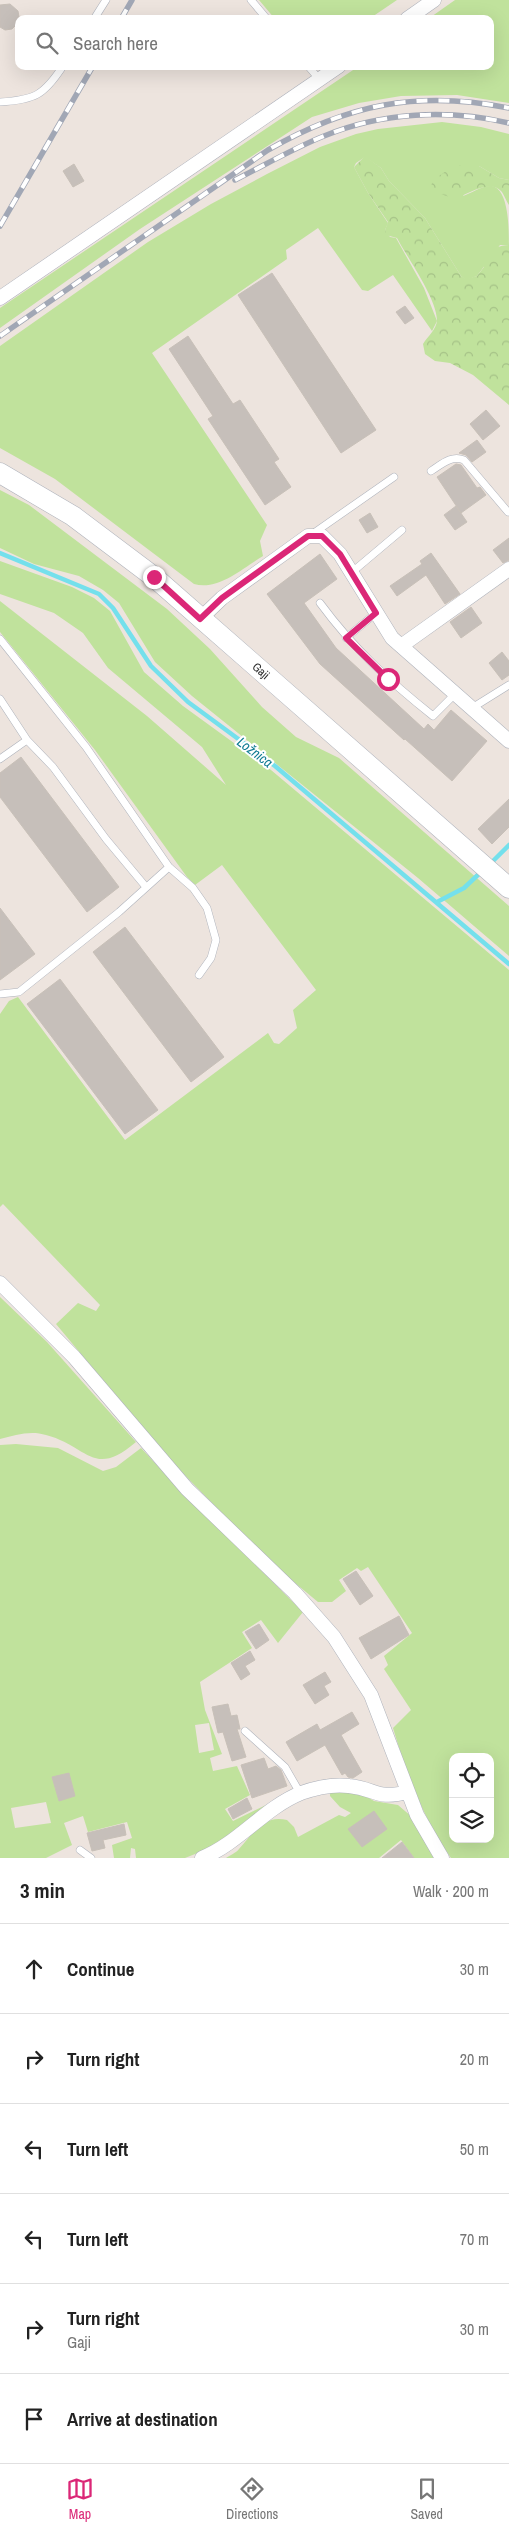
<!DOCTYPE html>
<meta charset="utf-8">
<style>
body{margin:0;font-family:"Archivo Narrow",sans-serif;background:#f6f6f6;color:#222}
.controls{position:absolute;right:15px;bottom:15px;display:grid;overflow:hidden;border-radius:10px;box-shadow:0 5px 20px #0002}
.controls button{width:45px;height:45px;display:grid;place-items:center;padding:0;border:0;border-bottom:1px solid #e0e0e0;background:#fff;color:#222;font:25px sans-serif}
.stop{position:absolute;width:15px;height:15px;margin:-11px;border:4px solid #db2777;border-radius:50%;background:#fff}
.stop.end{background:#db2777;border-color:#fff;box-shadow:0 1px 5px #0008}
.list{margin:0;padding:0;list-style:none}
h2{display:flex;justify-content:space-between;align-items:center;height:65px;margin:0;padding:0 20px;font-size:21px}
h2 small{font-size:16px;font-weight:400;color:#767676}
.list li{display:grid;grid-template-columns:32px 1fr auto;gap:15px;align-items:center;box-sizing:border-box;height:90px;padding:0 20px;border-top:1px solid #e0e0e0}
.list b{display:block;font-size:19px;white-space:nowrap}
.list p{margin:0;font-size:16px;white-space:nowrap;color:#767676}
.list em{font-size:16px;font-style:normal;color:#767676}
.icon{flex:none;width:28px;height:28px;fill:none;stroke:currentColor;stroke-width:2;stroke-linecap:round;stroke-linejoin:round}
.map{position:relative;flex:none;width:509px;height:1858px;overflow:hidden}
.search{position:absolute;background:#fff;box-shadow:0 5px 20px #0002;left:15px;right:15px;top:15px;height:55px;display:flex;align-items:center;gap:12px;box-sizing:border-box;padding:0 18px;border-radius:10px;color:#767676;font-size:19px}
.sheet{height:605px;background:#fff}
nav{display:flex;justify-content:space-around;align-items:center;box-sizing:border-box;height:70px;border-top:1px solid #e0e0e0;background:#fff;font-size:14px;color:#767676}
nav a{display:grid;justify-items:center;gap:2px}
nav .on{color:#db2777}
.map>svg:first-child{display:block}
</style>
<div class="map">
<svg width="509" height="1858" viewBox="0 0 509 1858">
<defs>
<pattern id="forest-crowns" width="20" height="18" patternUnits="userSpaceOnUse" patternTransform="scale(1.25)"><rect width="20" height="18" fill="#c0e29c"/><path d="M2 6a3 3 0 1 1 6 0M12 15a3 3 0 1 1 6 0" fill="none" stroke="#a5c287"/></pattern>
</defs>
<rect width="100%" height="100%" fill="#ede4de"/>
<!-- grass -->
<path fill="#c0e29c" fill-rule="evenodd" d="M 259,0 L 397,0 L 369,19 L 275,19 Z
M 455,0 L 509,0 L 509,103 L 457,95 L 401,96 L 359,103 L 312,117 L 140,229 L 0,328 L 0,308 L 359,66 L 490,66 L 490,19 L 428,19 Z
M 442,122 L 481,127 L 509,134 L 509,180 L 499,178 L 479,166 L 463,196 C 472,193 482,185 492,186 C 509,189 509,230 509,245 L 500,245 L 477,276 L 466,280 L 461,276 L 425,218 L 389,181 L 381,168 L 365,157 L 356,163 L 354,167 L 368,193 L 388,223 L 385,230 L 390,237 L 396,238 L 424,288 L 437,321 L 432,331 L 393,275 L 368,291 L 362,290 L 318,228 L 286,250 L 287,259 L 152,353 L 267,525 L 260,541 L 263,556 C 243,568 218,591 194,584 L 55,479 L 0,448 L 0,346 L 148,242 L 211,204 L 267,174 L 320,147 L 356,134 L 378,129 Z
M 0,490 L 29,505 L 167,609 L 210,649 L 262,707 L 296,737 L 339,758 L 509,906 L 509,956 L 418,878 L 192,696 L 155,662 L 119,603 L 103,590 L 79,576 L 34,564 L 0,548 Z
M 0,561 L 72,587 L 94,598 L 110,611 L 144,672 L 183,706 L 271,770 L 509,970 L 509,1858 L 451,1858 C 423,1818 407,1775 393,1728 L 411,1710 L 384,1669 L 388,1665 L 384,1656 L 412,1633 L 368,1567 L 361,1571 L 357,1568 L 339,1580 L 346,1591 L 332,1602 L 318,1602 L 271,1563 L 166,1456 L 56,1324 L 78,1303 L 96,1311 L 100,1305 L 3,1204 L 0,1207 L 0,1014 L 9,1001 L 18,997 L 125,1140 L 268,1033 L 274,1043 L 279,1044 L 297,1028 L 293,1010 L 316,990 L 222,865 L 195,885 L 187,877 L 95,750 L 0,632 L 0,601 L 147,716 L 226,785 L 202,747 L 108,668 L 83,633 L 54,613 L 0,594 ZM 453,1757 L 490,1757 L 490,1839 L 453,1839 Z
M 0,1297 L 47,1342 L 136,1442 C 93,1479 88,1446 46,1435 C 31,1430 15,1435 0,1439 Z
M 16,1444 L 58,1448 L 103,1471 L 116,1467 L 141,1448 L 181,1491 L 303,1612 L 278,1643 L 261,1620 L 242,1632 L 252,1648 L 200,1682 L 205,1710 L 222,1754 L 210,1758 L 213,1771 L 237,1766 L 250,1795 L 225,1809 L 233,1821 L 266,1805 L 268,1807 L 220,1844 L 185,1858 L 136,1858 L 135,1849 L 131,1848 L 130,1858 L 114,1858 L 112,1845 L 132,1838 L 127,1822 L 88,1832 L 83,1816 L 64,1823 L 72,1845 L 46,1858 L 0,1858 L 0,1445 ZM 209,1723 L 214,1750 L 199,1753 L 195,1725 ZM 46,1802 L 51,1823 L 15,1828 L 11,1808 Z
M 330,1792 L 359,1792 L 374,1801 L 398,1805 L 412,1817 L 435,1858 L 414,1858 L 401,1840 L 379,1858 L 226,1858 C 230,1855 236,1853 239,1849 C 253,1834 263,1814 287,1820 L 294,1827 L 298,1837 L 339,1815 L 345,1817 L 351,1813 L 340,1807 L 330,1796 Z"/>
<!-- forest -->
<path fill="url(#forest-crowns)" d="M 365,156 L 381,168 L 389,181 L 425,218 L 461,276 L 466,279 L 477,276 L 484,267 L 482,261 C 489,251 497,245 509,245 L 509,405 L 473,375 L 450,363 L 435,361 L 425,354 L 423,344 C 427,337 437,329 437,320 C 436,297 408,259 397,238 L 386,235 L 385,230 L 388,222 L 368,193 L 354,167 Z
M 455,165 L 479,166 L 499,178 L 509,180 L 509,205 C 506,201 504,194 501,191 C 490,179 467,194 455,199 L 435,192 L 431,186 L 433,180 Z"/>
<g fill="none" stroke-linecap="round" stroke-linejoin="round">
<!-- stream -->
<path stroke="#74e0ec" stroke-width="4.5" d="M 0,553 L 99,594 L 113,608 L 151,666 L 188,702 L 275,766 L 509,964
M 489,865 L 509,845
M 437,902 L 464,888 L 481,872"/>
</g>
<!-- building -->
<path fill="#c6bfba" stroke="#c8c0b8" d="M 10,4 L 18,11 L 19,17 L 17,24 L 12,29 L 5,30 L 0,27 L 0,5 Z
M 74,164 L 84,181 L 73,187 L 63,171 Z
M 272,273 L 376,430 L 341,453 L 238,295 Z
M 405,306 L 414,318 L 405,324 L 396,312 Z
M 188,336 L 233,404 L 240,400 L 279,459 L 274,462 L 291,487 L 265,505 L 208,419 L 213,416 L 169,349 Z
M 486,410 L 500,426 L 483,440 L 470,424 Z
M 477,440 L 486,452 L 472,462 L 466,455 L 459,453 Z
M 456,464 L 461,465 L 477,488 L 480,487 L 486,495 L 461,513 L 437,477 Z
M 456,506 L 467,522 L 455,530 L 444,515 Z
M 370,513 L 378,527 L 367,533 L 359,520 Z
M 509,538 L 509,560 L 503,563 L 493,550 Z
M 431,553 L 460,594 L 445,604 L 426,575 L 397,596 L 390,586 L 422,564 L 420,561 Z
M 320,554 L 337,579 L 304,603 L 336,648 L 424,729 L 428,724 L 434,730 L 451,710 L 487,741 L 452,781 L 405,739 L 404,740 L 320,664 L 267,594 Z
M 471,607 L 482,623 L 461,638 L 450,622 Z
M 502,652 L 509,661 L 509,675 L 502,680 L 489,663 Z
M 21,757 L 119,887 L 87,912 L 0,797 L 0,773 Z
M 509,799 L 509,827 L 492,844 L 478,829 Z
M 0,908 L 35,954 L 0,980 Z
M 125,927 L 224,1057 L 191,1082 L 93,952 Z
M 60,979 L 158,1110 L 125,1134 L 27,1004 Z
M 356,1571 L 373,1596 L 360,1605 L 343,1579 Z
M 399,1616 L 409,1635 L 371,1659 L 359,1638 Z
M 259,1624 L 269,1640 L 256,1649 L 245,1632 Z
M 250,1651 L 255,1660 L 245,1666 L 250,1674 L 241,1680 L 231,1663 Z
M 325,1672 L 331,1682 L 324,1686 L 329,1695 L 315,1704 L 303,1685 Z
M 228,1704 L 231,1716 L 237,1715 L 240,1729 L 237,1729 L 246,1757 L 232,1761 L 223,1732 L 218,1733 L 212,1707 Z
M 352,1712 L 359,1724 L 341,1735 L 362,1772 L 353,1778 L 348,1777 L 345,1773 L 342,1775 L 325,1745 L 297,1761 L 286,1742 L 317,1724 L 320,1730 Z
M 264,1758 L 268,1769 L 276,1766 L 281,1770 L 287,1786 L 252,1798 L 241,1765 Z
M 69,1773 L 75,1796 L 59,1801 L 52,1777 Z
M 247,1798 L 252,1809 L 233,1819 L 228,1809 Z
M 374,1811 L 387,1829 L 362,1847 L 348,1829 Z
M 124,1824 L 126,1835 L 103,1840 L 105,1848 L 92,1851 L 87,1833 Z
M 402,1842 L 414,1858 L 382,1858 Z"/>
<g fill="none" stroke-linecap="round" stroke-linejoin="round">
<defs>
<path id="lane" d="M 251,0 L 267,19
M 94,19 L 106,0
M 308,66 L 320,80
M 0,102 C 35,100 44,95 63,66
M 431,471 C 442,464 451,455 464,460 L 508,512
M 311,535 L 394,477
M 351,573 L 402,530
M 320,603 C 354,649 389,681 433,716 L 455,694
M 346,638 L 376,613
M 0,639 L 86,747 L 169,867
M 0,699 L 27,740 L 53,767 L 106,839 L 146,887
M 472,708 L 509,685
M 0,759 L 27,740
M 0,994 L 19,992 L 119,912 L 169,867 L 193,888 L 207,908 L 216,940 L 211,958 L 199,975
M 245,1731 L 285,1767 L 300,1793
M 80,1850 L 91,1858"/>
<path id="street" d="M 407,19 L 434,0
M 0,298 L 339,66
M 200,619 L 222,598 L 308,536 L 322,536 L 340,554 L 392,638 L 509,741
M 401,646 L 509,569
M 0,1283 L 74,1357 L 187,1489 L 295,1593 L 334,1637 L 371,1695 L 417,1815 L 442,1858
M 202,1858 C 239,1843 264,1808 301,1793 C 315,1788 334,1784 349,1786 C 377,1789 376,1800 408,1792"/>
<path id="secondary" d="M 0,473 L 73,516 L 154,577 L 509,888"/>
</defs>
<!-- lane casing -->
<use href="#lane" stroke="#afb3bc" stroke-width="8"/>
<!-- street casing -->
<use href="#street" stroke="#afb3bc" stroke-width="15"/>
<!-- secondary casing -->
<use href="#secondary" stroke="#afb3bc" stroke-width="21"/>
<!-- lane -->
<use href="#lane" stroke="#fff" stroke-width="7"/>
<!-- street -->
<use href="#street" stroke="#fff" stroke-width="14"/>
<!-- secondary -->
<use href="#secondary" stroke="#fff" stroke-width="20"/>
<defs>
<path id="rail" d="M 121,19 L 132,0
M 235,180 C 265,165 294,148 324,136 C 382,112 448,109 509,123
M 0,226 L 93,66
M 0,336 L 268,150 C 348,104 418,90 509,108"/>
</defs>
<!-- rail casing -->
<use href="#rail" stroke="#a1a7b5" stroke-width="5.5"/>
<!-- rail -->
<use href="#rail" stroke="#fff" stroke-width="4" stroke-dasharray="11" stroke-linecap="butt"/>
</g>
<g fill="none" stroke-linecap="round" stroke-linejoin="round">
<!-- route -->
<path stroke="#db2777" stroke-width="6" d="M 154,577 L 200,619 L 222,598 L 308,536 L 322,536 L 340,554 L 376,613 L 346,638 L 388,679"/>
</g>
<g text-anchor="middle" stroke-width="4" stroke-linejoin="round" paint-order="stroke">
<!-- street labels -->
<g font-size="12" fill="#2c2c2c" stroke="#fff">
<text transform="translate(261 671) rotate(41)" y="4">Gaji</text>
</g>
<!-- water labels -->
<g font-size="14" font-style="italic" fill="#117c93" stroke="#fff">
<text transform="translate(255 752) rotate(37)" y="5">Ložnica</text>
</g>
</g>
</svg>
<div class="controls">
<button><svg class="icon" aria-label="locate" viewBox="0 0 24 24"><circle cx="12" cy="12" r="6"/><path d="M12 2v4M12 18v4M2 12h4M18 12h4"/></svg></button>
<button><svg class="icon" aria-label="layers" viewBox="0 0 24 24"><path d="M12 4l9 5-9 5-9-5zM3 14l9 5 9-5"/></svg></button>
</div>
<div class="stop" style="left:388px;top:679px"></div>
<div class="stop end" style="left:154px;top:577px"></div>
<div class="search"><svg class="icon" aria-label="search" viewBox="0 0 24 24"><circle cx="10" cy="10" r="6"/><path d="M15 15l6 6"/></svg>Search here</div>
</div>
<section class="sheet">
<h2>3 min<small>Walk · 200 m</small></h2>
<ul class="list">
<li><svg class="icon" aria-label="ahead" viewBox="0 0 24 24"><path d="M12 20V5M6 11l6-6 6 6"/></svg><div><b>Continue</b></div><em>30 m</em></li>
<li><svg class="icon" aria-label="right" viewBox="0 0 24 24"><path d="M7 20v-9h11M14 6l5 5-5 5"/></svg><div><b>Turn right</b></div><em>20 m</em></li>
<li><svg class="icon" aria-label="left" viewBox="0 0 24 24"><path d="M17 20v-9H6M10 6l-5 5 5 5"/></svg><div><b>Turn left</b></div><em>50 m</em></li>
<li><svg class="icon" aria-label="left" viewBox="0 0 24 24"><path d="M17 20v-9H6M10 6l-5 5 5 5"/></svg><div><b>Turn left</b></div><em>70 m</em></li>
<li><svg class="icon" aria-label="right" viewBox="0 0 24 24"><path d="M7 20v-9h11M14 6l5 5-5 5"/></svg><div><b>Turn right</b><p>Gaji</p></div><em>30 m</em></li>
<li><svg class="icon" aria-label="arrive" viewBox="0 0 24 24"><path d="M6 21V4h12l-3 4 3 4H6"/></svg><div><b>Arrive at destination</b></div></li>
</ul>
</section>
<nav>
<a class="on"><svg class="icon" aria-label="map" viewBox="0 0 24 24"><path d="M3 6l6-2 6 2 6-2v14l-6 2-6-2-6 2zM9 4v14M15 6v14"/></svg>Map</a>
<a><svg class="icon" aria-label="directions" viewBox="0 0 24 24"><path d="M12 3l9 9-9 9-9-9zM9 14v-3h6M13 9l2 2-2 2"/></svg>Directions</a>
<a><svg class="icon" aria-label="saved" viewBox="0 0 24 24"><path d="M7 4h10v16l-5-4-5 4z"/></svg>Saved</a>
</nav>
